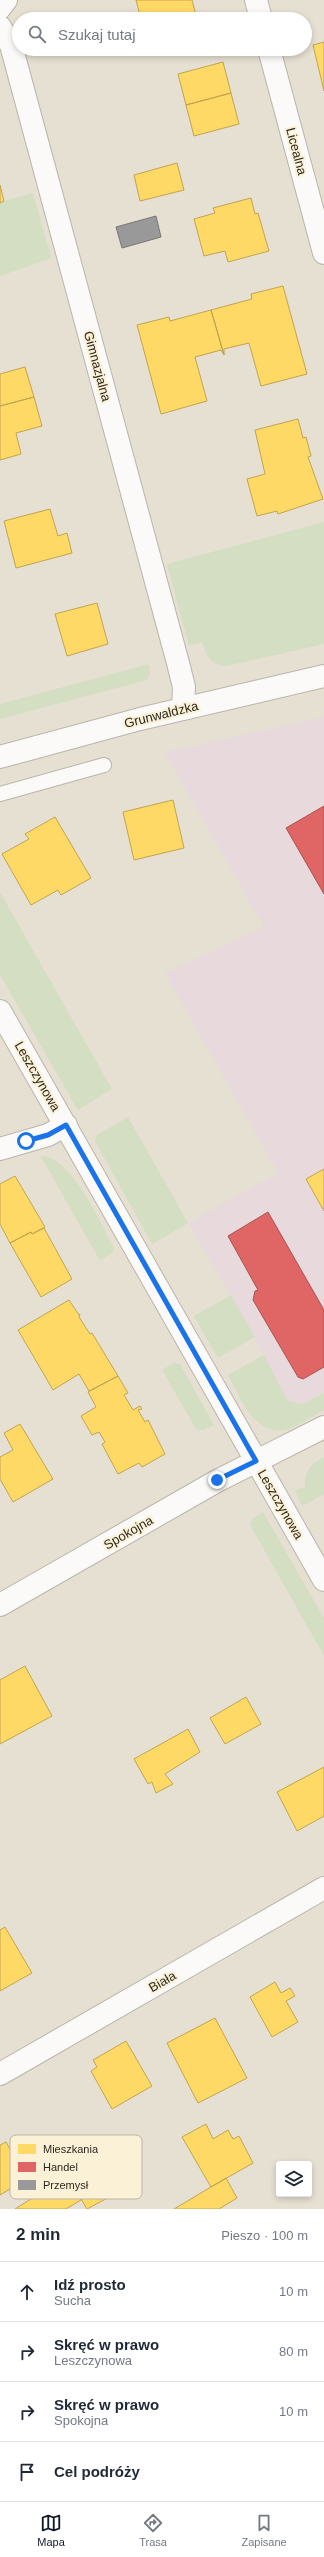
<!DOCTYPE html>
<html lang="pl">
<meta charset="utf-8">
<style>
body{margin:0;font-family:Helvetica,sans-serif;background:#f2f2f3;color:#1f2937}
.controls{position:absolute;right:12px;bottom:12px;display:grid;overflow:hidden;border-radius:4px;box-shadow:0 2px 6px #0003}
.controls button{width:36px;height:36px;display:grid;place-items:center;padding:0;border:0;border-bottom:1px solid #e0e1e3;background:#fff;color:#1f2937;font:20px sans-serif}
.stop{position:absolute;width:12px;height:12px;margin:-9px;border:3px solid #1a73e8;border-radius:50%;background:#fff}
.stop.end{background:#1a73e8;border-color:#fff;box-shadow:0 1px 4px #0008}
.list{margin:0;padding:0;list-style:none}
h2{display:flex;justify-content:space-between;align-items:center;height:52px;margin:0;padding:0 16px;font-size:17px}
h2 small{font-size:13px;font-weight:400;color:#747a83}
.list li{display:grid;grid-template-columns:26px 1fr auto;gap:12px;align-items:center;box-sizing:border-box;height:60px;padding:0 16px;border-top:1px solid #e0e1e3}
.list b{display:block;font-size:15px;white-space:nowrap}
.list p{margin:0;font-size:13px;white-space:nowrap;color:#747a83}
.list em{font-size:13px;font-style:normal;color:#747a83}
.icon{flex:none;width:22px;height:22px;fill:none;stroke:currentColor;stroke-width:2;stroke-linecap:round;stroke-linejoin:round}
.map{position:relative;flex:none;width:324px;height:2209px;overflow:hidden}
.search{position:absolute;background:#fff;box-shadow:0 2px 6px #0003;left:12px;right:12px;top:12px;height:44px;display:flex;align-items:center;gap:10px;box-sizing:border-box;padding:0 14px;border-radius:22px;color:#747a83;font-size:15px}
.sheet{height:292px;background:#fff}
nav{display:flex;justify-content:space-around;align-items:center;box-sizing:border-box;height:56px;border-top:1px solid #e0e1e3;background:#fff;font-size:11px;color:#747a83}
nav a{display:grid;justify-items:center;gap:2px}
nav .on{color:#111827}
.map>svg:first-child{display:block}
</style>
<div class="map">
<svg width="324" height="2209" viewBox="0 0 324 2209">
<rect width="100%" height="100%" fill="#e6e0d2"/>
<!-- commercial -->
<path fill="#e7d9dc" d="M 324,717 L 324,1393 L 303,1404 L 288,1401 L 231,1295 L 188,1223 L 278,1173 L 165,973 L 264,927 L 165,752 Z"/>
<!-- green -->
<path fill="#d4dec3" d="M 33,193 L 51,258 L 0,276 L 0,202 Z
M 324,522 L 324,644 L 226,666 C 210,665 207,656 202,642 L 189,646 L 167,564 Z
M 149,664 L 150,673 L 147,680 L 0,719 L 0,704 Z
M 0,892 L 112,1089 L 78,1110 L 0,975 Z
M 128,1117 L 188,1223 L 152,1244 L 95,1141 L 97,1135 Z
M 40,1155 C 75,1160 98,1220 114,1248 L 112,1253 L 100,1261 Z
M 231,1295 L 255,1337 L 218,1358 L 194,1316 Z
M 264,1355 L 288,1401 L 303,1404 L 324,1393 L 324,1410 C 312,1416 298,1427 285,1430 C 254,1436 239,1395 228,1375 Z
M 174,1363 L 180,1364 L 214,1425 L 204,1430 L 196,1429 L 162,1370 Z
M 324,1457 L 324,1494 L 302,1506 L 295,1491 L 305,1487 C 305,1470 310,1465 324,1457 Z
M 263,1512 L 324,1618 L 324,1656 L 250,1525 L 253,1518 Z"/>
<!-- homes -->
<path fill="#ffd966" stroke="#c0a451" d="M 136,0 L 192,0 L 196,15 L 183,19 L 141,19 Z
M 324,42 L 324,91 L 313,45 Z
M 223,62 L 231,93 L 186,105 L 178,74 Z
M 231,93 L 239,124 L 194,136 L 186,105 Z
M 177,163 L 184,190 L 140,201 L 134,175 Z
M 0,185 L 4,201 L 0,203 Z
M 251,198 L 255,214 L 258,213 L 269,251 L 228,262 L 225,251 L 204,256 L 194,219 L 215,213 L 213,208 Z
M 283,286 L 307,374 L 261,386 L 249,343 L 224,349 L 224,355 L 211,310 L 252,299 L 251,294 Z
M 211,310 L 224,355 L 221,350 L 195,357 L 207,401 L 161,414 L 137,325 L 169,317 L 170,321 Z
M 25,367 L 34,397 L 0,406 L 0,374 Z
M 34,397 L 42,426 L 16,433 L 21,454 L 0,460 L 0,406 Z
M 298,419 L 303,438 L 306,437 L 311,456 L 308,457 L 323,499 L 278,514 L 277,511 L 257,516 L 247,479 L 265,474 L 255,430 Z
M 50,509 L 58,536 L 67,533 L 72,553 L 16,568 L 4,521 Z
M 97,603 L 108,644 L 67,656 L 55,614 Z
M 173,800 L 184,848 L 134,860 L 123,812 Z
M 55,817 L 91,878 L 61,895 L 58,890 L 31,905 L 2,854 L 29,839 L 25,834 Z
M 324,1169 L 324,1211 L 306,1179 Z
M 15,1176 L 45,1227 L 32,1234 L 31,1232 L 10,1243 L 0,1224 L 0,1184 Z
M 44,1228 L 72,1279 L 41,1297 L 10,1243 L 31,1232 L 32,1234 Z
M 69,1300 L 79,1315 L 80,1314 L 79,1317 L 90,1334 L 92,1333 L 118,1376 L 89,1391 L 79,1374 L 53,1390 L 18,1330 Z
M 118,1376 L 128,1393 L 124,1395 L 133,1410 L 140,1406 L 142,1409 L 138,1410 L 145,1422 L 148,1420 L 165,1454 L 142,1467 L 139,1463 L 118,1474 L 102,1444 L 105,1442 L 99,1432 L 92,1435 L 81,1416 L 96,1407 L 88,1392 Z
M 20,1424 L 53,1479 L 13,1502 L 0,1479 L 0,1457 L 13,1450 L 4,1433 Z
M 25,1666 L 52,1716 L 0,1744 L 0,1680 Z
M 246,1697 L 261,1724 L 225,1744 L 210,1718 Z
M 188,1729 L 200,1752 L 165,1774 L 173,1784 L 156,1793 L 152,1782 L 148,1784 L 134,1759 Z
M 324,1767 L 324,1816 L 297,1831 L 277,1792 Z
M 5,1927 L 32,1973 L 0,1991 L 0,1930 Z
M 275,1982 L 281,1993 L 290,1988 L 295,1996 L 286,2001 L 298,2022 L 272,2037 L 250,1997 Z
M 215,2018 L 247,2078 L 198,2103 L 167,2043 Z
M 126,2041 L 152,2086 L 112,2109 L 91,2071 L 97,2067 L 93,2060 Z
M 206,2124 L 213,2139 L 228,2130 L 233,2139 L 239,2136 L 253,2163 L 211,2187 L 182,2137 Z
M 6,2142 L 27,2179 L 0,2195 L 0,2145 Z
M 104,2145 L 128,2187 L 87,2209 L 60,2163 L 89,2147 L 92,2152 Z
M 58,2159 L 81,2200 L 66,2209 L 15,2209 L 45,2190 L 35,2172 Z
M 226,2178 L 237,2198 L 219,2209 L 174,2209 Z"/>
<!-- shops -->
<path fill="#e06666" stroke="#aa5351" d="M 324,806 L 324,894 L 286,828 Z
M 268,1212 L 324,1310 L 324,1367 L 303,1379 L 298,1377 L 253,1300 L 255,1291 L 258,1290 L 228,1236 Z"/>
<!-- industry -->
<path fill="#999" stroke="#787774" d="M 156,216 L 161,237 L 122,248 L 116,227 Z"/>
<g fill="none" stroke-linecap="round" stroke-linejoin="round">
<defs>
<path id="service" d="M 0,794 L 104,765"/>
<path id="minor" d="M 256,0 L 261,19
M 0,27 L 11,45 L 178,663 L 184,687 L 183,709
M 269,49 L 324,253
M 0,1011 L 324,1580
M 0,1149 L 48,1135 L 66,1125
M 0,1605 L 217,1481 L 324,1427
M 0,2074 L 324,1888"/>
<path id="tertiary" d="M 0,8 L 6,0
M 0,757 L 140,719 L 324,676"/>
</defs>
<!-- service casing -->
<use href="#service" stroke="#bab5aa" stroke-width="16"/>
<!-- minor casing -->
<use href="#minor" stroke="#bab5aa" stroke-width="24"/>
<!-- tertiary casing -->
<use href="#tertiary" stroke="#bab5aa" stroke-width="24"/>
<!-- service -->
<use href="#service" stroke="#fbfaf8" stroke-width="14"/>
<!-- minor -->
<use href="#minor" stroke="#fbfaf8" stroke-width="22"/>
<!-- tertiary -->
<use href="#tertiary" stroke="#fbfaf8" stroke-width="22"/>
</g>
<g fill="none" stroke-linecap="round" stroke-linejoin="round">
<!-- route -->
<path stroke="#1a73e8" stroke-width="5" d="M 26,1141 L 48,1135 L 66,1125 L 256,1461 L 217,1480"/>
</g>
<g text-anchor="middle" stroke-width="4" stroke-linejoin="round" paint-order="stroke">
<!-- street labels -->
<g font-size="13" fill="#2c281f" stroke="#fbf1d7">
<text transform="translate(297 151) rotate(75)" y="5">Licealna</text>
<text transform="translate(98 366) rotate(75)" y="5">Gimnazjalna</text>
<text transform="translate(161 714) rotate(-14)" y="5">Grunwaldzka</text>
<text transform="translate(38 1076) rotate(60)" y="5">Leszczynowa</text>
<text transform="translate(281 1504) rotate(60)" y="5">Leszczynowa</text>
<text transform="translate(128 1532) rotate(-30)" y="5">Spokojna</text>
<text transform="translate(162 1981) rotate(-30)" y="5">Biała</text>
</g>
</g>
<!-- legend -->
<rect x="10" y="2135" width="132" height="64" rx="6" fill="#fbf1d7" stroke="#bdb5a0" stroke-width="1"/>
<rect x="18" y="2144" width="18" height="10" fill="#ffd966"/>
<rect x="18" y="2162" width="18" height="10" fill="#e06666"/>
<rect x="18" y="2180" width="18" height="10" fill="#999"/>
<g font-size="11" fill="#2c281f">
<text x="43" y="2153">Mieszkania</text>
<text x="43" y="2171">Handel</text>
<text x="43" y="2189">Przemysł</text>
</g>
</svg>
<div class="controls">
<button><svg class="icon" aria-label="layers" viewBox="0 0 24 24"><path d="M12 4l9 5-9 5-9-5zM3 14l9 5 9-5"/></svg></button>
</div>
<div class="stop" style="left:26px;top:1141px"></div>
<div class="stop end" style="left:217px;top:1480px"></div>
<div class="search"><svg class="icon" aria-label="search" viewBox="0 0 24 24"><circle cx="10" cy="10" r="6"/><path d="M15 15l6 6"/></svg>Szukaj tutaj</div>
</div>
<section class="sheet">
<h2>2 min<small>Pieszo · 100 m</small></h2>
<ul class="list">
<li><svg class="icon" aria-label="ahead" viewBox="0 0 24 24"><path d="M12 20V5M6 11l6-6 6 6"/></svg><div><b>Idź prosto</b><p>Sucha</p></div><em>10 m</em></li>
<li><svg class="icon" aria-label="right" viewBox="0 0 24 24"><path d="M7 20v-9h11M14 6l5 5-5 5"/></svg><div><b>Skręć w prawo</b><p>Leszczynowa</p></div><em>80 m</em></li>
<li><svg class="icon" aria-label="right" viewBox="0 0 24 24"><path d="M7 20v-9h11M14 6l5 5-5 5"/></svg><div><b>Skręć w prawo</b><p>Spokojna</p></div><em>10 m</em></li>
<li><svg class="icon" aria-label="arrive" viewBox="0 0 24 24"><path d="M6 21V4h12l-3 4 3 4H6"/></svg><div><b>Cel podróży</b></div></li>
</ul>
</section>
<nav>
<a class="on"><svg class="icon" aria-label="map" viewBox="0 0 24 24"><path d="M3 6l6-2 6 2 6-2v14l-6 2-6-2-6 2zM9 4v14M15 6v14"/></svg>Mapa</a>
<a><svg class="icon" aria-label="directions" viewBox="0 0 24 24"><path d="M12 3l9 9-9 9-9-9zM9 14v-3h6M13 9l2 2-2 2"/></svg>Trasa</a>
<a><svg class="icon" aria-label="saved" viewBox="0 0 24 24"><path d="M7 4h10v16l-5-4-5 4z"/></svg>Zapisane</a>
</nav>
